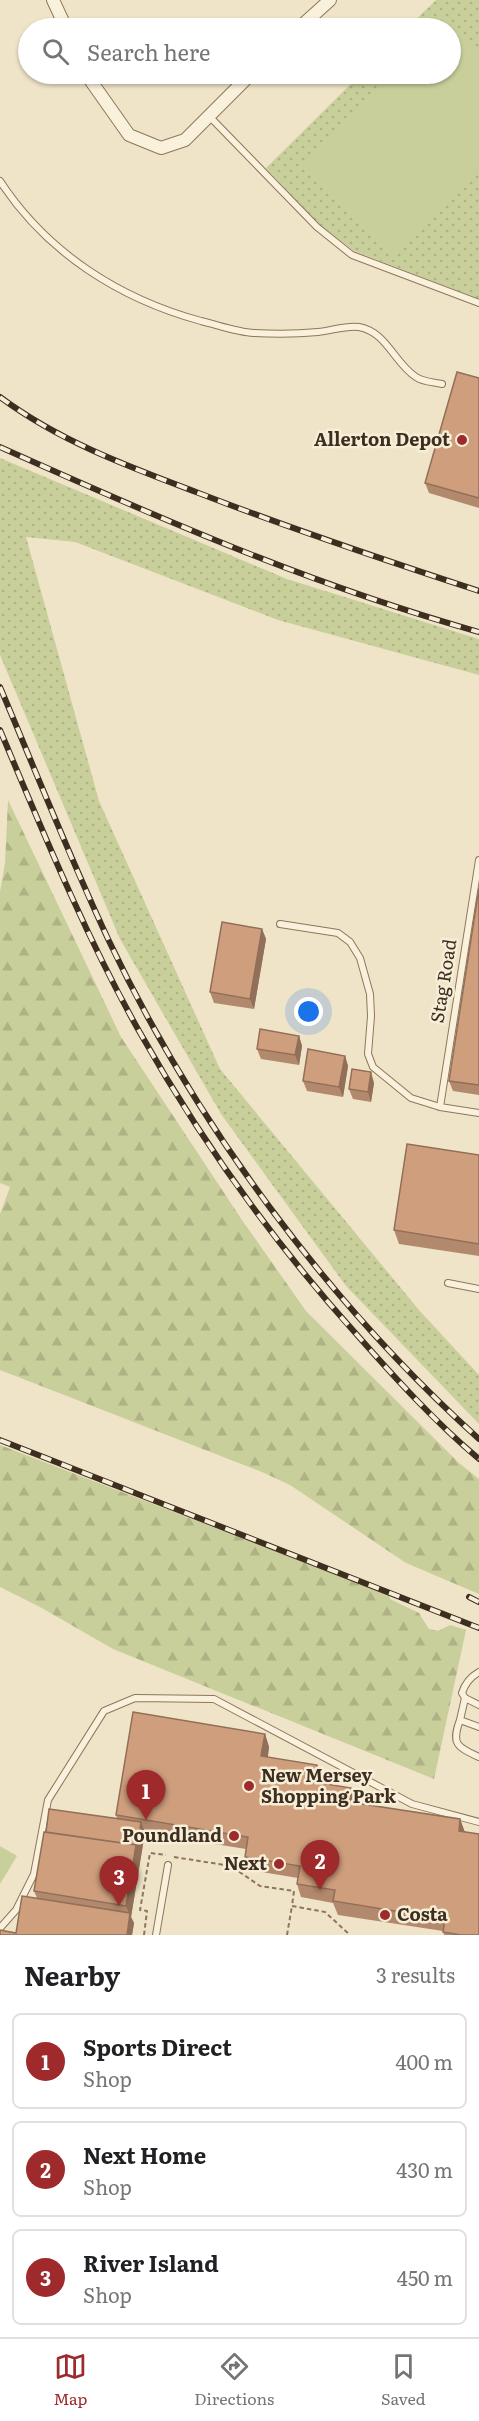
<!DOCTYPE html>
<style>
body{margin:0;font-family:Literata,serif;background:#f2f2f2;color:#202124}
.you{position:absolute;left:309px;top:1012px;width:21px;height:21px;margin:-15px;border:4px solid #fff;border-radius:50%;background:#1a73e8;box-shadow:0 0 0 9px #1a73e833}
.badge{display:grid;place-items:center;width:39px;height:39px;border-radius:50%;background:#9e2a2b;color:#fff;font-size:20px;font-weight:700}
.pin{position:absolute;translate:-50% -50px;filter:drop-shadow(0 2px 3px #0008)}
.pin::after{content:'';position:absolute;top:32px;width:21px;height:18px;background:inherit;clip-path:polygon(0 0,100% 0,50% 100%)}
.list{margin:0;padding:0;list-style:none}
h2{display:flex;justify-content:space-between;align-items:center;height:78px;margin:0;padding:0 24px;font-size:26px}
h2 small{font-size:20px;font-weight:400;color:#757577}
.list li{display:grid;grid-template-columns:39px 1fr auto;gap:18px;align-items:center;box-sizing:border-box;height:96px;margin:0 12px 12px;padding:0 12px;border:2px solid #e0e0e0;border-radius:9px}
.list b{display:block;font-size:22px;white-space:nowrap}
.list p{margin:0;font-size:20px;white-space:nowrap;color:#757577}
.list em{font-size:20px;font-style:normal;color:#757577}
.icon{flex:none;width:33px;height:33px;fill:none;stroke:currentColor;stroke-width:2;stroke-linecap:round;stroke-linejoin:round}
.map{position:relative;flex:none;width:479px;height:1935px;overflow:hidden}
.search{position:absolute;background:#fff;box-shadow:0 2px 4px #0004;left:18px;right:18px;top:18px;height:66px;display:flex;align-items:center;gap:15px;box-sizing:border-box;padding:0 21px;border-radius:33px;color:#757577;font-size:22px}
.sheet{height:402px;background:#fff}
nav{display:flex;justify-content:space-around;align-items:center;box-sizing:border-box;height:84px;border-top:2px solid #e0e0e0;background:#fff;font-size:16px;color:#757577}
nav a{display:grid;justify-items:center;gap:3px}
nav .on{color:#9e2a2b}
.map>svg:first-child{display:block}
</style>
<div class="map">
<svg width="479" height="1935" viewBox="0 0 479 1935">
<defs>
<pattern id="grass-dots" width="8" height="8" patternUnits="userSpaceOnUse" patternTransform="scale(1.5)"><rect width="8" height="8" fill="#c9cf9b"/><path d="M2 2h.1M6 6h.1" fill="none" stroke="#aeb285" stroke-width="1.8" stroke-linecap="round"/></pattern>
<pattern id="forest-firs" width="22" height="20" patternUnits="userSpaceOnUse" patternTransform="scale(1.5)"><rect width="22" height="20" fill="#c9cf9b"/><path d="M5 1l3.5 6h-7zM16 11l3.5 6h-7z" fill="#aeb285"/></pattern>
</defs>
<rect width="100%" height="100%" fill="#f0e4c8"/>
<!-- grass -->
<path fill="url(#grass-dots)" d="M 436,0 L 479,0 L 479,299 L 354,251 L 319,224 L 266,168 L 361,74 L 450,74 L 450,28 L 407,28 Z
M 0,458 L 287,579 L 479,639 L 479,675 L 278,620 L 75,542 L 26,537 L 99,801 L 220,1069 L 419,1310 L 479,1375 L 479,1424 L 346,1286 L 221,1114 L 120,939 L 0,655 Z"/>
<!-- forest -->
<path fill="url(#forest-firs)" d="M 8,800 L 121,1037 L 242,1220 L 306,1311 L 459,1463 L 479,1479 L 479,1594 L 406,1563 L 290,1485 L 262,1472 L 0,1370 L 0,1214 L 10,1187 L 0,1183 L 0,892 L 5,863 Z
M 0,1445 L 389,1595 L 390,1599 L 419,1613 L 429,1629 L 438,1631 L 450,1625 L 466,1630 L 434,1779 L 113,1649 L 40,1607 L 0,1587 Z"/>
<!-- park -->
<path fill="#c9cf9b" d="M 445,20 L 479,54 L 479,169 L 395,256 L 303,166 L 393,74 L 450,74 L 450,28 L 437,28 Z
M 0,1846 L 17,1856 L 0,1884 Z"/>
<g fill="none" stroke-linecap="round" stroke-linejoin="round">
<defs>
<path id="service" d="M 209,116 L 317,227 L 352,255 L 479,303
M 0,181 C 47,253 120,299 201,321 C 218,325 237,332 254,333 C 275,334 297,334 318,332 C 331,331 346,325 359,327 C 387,332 394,363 416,377 C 423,382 433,382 442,384
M 280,924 L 338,933 L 350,942 L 360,958 L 370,994 L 371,1016 L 368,1054 L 373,1067 L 411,1098 L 440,1107 L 479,1113
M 440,1107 L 479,860
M 448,1283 L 479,1289
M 479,1672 C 470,1677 465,1683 462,1693 L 465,1698 L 460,1720 L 479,1727
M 465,1698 L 479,1705
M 460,1720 C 451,1744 457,1747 479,1757
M 0,1928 L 16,1910 L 34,1874 L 48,1800 L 104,1711 L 135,1698 L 214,1699 L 412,1804 L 479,1822
M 156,1935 L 168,1865"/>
<path id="minor" d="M 53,0 L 66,28
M 299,28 L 330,0
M 86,74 L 129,135 L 161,148 L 185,140 L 251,74"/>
</defs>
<!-- service casing -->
<use href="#service" stroke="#8d765c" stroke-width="8"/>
<!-- minor casing -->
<use href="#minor" stroke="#8d765c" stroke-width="14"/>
<!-- path -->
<path stroke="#8d765c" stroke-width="2" stroke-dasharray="4.5 3" stroke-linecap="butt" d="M 174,1857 L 231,1866 L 260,1886 L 294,1891 L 292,1906 L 325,1912 L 350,1935
M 144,1935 L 147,1911 L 140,1910 L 150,1853 L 166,1855
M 287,1935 L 292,1906"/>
<!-- service -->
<use href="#service" stroke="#faf1dc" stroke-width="6"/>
<!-- minor -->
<use href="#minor" stroke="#faf1dc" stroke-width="12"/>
<defs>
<path id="rail" d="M 0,397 C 59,441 127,466 196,492 C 289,528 384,560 479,591
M 0,447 C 156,517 314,586 479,632
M 0,687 C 36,772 70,858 109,941 C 195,1123 329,1304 479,1439
M 0,730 C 43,832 85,935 139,1031 C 201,1141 274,1243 358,1336 C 396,1379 435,1422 479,1459
M 0,1440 L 479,1628
M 469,1597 L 479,1602"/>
</defs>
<!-- rail casing -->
<use href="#rail" stroke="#3d2e20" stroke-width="6"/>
<!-- rail -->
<use href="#rail" stroke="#f7eed8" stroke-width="4" stroke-dasharray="11" stroke-linecap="butt"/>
</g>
<!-- wall -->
<path fill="#b2896c" d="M 479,378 L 479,508 L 429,493 L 425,483 Z
M 479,888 L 479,1095 L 453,1091 L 449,1081 Z
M 262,929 L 266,939 L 254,1009 L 214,1003 L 210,992 Z
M 299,1036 L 302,1046 L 299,1065 L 261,1059 L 257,1049 Z
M 345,1056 L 348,1066 L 343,1097 L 307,1091 L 303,1081 Z
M 374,1083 L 371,1102 L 353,1099 L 349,1089 Z
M 479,1155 L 479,1256 L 399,1244 L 394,1230 Z
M 265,1734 L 269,1747 L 268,1757 L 322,1778 L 321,1783 L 351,1788 L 355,1803 L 460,1819 L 465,1832 L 479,1935 L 444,1935 L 443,1931 L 338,1915 L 333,1903 L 301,1897 L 297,1884 L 298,1878 L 249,1870 L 245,1857 L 246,1849 L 145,1833 L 131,1917 L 134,1923 L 132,1935 L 0,1935 L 16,1933 L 37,1898 L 34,1891 L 46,1832 L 117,1818 L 116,1815 Z"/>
<!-- shaded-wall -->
<path fill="#916f58" d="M 262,929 L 266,939 L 254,1009 L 250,999 Z
M 299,1036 L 302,1046 L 299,1065 L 295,1055 Z
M 345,1056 L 348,1066 L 343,1097 L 339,1087 Z
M 371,1072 L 374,1083 L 371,1102 L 368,1092 Z
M 265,1734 L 269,1747 L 266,1770 L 261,1756 Z
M 317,1765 L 322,1778 L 319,1796 L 314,1782 Z
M 351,1788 L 355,1802 L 353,1815 L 349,1802 Z
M 460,1819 L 465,1833 L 459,1831 Z
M 141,1822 L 145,1832 L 131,1917 L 134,1923 L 132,1935 L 127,1935 L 130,1916 L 126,1906 L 136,1845 Z"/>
<!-- building -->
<path fill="#cf9f7d" stroke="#916f58" stroke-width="1.5" d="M 457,372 L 479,378 L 479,498 L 425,483 Z
M 479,888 L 479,1085 L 449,1081 Z
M 222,922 L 262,929 L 250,999 L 210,992 Z
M 260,1029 L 299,1036 L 295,1055 L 257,1049 Z
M 308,1049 L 345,1056 L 339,1087 L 303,1081 Z
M 352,1069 L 371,1072 L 368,1092 L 349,1089 Z
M 407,1144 L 479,1155 L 479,1244 L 394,1230 Z
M 133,1712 L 265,1734 L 261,1756 L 317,1765 L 314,1782 L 351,1788 L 349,1802 L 460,1819 L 459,1831 L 479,1834 L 479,1935 L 461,1935 L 443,1932 L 445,1919 L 333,1901 L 335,1890 L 297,1884 L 300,1866 L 245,1857 L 248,1837 L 116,1815 Z
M 49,1809 L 141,1822 L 137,1848 L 136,1845 L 46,1832 Z
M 44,1832 L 136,1845 L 126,1906 L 34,1891 Z
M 22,1896 L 130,1913 L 127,1935 L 0,1935 L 0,1930 L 16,1933 Z"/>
<!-- markers -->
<g fill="#9e2a2b" stroke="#f7eed8" stroke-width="2">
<circle cx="462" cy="440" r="6"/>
<circle cx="249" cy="1786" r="6"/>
<circle cx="234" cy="1836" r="6"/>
<circle cx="279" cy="1864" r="6"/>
<circle cx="385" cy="1915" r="6"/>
</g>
<g text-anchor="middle" stroke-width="5" stroke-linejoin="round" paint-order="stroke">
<!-- poi labels -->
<g font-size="18" font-weight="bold" fill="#3d2e20" stroke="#f7eed8" text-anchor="end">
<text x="450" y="446">Allerton Depot</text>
<text x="261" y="1782" text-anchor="start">New Mersey<tspan x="261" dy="21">Shopping Park</tspan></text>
<text x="222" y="1842">Poundland</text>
<text x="267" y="1870">Next</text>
<text x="397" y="1921" text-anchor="start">Costa</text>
</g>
<!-- street labels -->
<g font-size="18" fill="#3d2e20" stroke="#f7eed8">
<text transform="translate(444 981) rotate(-81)" y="6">Stag Road</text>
</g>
</g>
</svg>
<div class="you"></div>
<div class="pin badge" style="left:146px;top:1820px">1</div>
<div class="pin badge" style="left:320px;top:1890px">2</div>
<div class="pin badge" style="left:119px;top:1906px">3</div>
<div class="search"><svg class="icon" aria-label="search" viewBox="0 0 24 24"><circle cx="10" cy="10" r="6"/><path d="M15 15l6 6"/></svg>Search here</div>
</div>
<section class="sheet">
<h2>Nearby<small>3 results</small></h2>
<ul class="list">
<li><span class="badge">1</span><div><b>Sports Direct</b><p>Shop</p></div><em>400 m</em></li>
<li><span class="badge">2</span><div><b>Next Home</b><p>Shop</p></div><em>430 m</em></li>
<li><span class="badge">3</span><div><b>River Island</b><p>Shop</p></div><em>450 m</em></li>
</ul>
</section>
<nav>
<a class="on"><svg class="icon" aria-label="map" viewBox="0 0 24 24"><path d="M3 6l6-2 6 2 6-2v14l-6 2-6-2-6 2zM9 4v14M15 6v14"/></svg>Map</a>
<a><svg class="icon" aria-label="directions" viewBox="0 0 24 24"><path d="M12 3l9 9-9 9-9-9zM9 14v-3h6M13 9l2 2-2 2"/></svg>Directions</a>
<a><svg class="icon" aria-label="saved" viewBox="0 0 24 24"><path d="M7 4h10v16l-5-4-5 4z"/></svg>Saved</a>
</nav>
